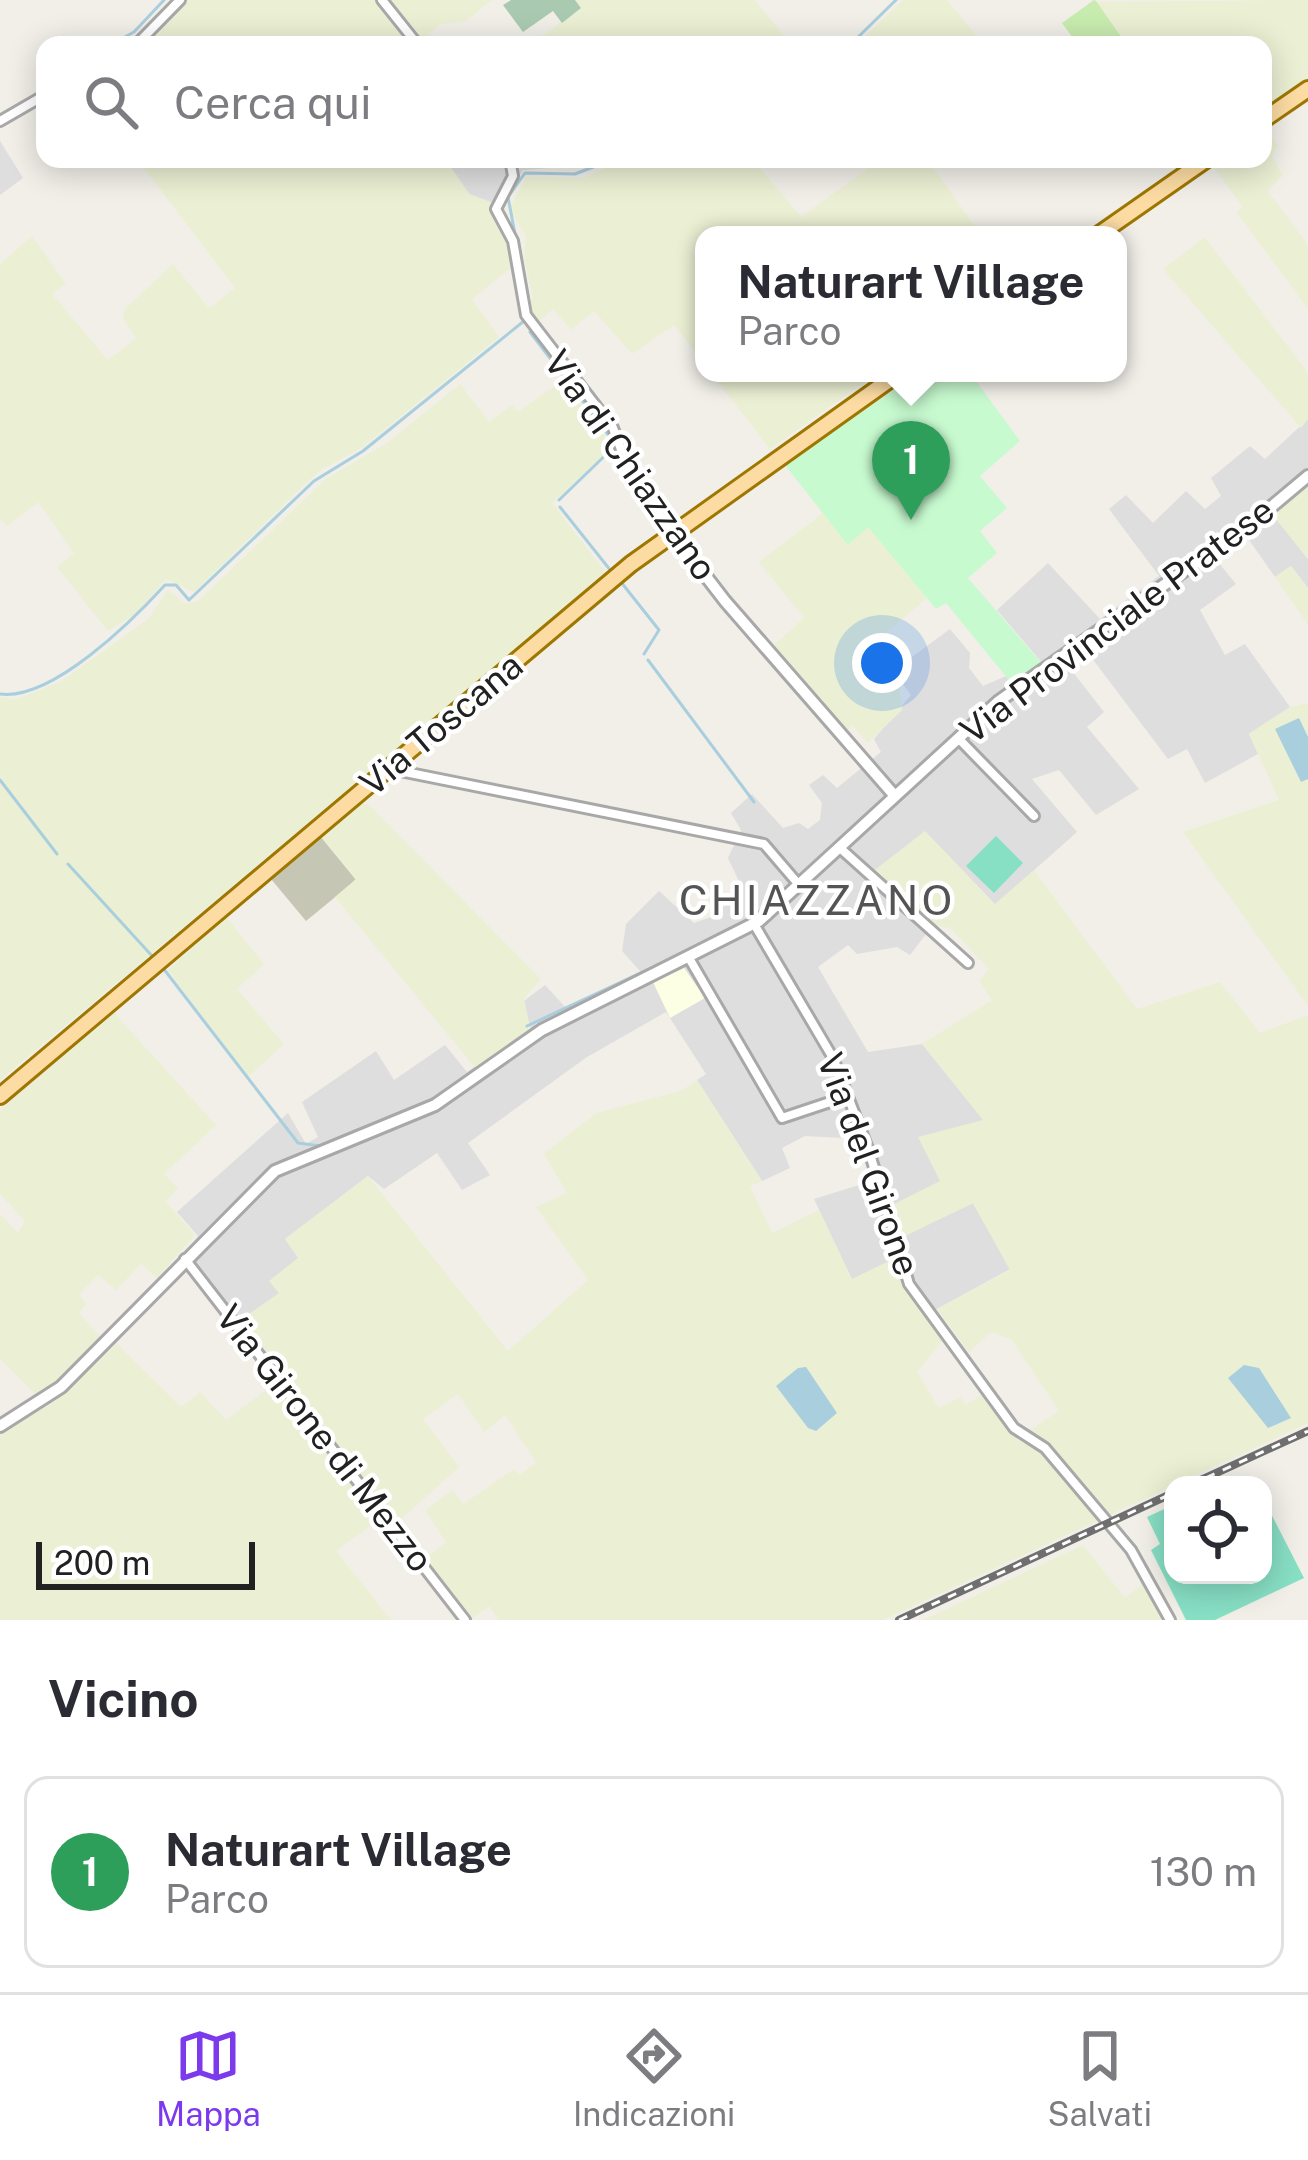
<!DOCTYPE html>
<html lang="it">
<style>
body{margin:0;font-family:"Public Sans",sans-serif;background:#f2f2f3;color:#2b2b33}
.controls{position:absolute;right:36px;bottom:36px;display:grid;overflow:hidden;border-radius:24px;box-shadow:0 6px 30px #0003}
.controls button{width:108px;height:108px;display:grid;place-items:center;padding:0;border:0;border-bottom:3px solid #e1e1e2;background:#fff;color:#2b2b33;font:60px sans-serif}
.scale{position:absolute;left:36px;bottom:30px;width:219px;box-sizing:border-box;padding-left:12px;border:6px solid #212121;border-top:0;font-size:33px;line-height:42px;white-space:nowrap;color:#212121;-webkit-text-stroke:9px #fff;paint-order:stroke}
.you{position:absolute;left:882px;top:663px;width:42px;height:42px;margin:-30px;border:9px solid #fff;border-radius:50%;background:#1a73e8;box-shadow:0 0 0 18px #1a73e833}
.badge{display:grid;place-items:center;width:78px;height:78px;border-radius:50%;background:#7c3aed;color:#fff;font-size:39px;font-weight:700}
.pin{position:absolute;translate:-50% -99px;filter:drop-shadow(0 3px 6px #0008)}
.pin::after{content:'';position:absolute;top:63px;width:42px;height:36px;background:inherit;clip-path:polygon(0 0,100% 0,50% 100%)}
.popup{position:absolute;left:695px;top:226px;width:432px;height:156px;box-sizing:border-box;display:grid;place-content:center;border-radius:24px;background:#fff;filter:drop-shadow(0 3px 9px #0005);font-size:39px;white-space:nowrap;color:#7c7c81}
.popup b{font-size:45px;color:#2b2b33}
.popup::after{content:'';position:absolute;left:50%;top:100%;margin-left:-24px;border:24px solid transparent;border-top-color:#fff}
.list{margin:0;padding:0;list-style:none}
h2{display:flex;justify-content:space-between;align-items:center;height:156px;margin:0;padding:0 48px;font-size:51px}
h2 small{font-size:39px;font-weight:400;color:#7c7c81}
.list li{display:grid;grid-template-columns:78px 1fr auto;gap:36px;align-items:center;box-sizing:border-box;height:192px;margin:0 24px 24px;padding:0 24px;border:3px solid #e1e1e2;border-radius:24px}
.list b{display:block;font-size:45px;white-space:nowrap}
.list p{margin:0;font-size:39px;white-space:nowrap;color:#7c7c81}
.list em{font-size:39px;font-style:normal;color:#7c7c81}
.icon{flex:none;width:66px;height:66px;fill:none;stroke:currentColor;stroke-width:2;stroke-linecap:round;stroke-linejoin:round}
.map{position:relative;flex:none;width:1308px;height:1620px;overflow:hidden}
.search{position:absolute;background:#fff;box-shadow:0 6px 30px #0003;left:36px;right:36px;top:36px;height:132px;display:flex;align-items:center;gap:30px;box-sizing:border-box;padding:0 42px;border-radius:24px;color:#7c7c81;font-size:45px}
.sheet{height:372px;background:#fff}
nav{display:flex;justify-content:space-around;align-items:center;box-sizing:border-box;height:168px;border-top:3px solid #e1e1e2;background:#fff;font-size:33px;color:#7c7c81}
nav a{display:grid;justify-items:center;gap:6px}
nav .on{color:#7c3aed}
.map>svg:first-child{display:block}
</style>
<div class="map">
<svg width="1308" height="1620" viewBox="0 0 1308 1620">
<rect width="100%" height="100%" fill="#f1efe8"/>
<!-- residential -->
<path fill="#dfdede" d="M 0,141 L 23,178 L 0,195 Z
M 554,159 L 549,168 L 523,170 L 501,206 L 469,194 L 446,160 Z
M 1308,419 L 1308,484 L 1273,515 L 1308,559 L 1308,588 L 1291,566 L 1275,577 L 1245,534 L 1214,557 L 1236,584 L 1200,610 L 1225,655 L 1245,644 L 1290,707 L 1249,734 L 1258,754 L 1205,783 L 1187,749 L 1168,759 L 1088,653 L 1065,662 L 1104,712 L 1087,727 L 1139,789 L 1096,815 L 1059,770 L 1032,779 L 1077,832 L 995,905 L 925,832 L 875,870 L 933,925 L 910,955 L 897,947 L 857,954 L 848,945 L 818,967 L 868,1052 L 922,1044 L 984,1120 L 903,1236 L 973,1203 L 1010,1269 L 926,1315 L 902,1282 L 852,1280 L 814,1199 L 872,1181 L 860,1139 L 805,1136 L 782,1148 L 790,1168 L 762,1181 L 697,1080 L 706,1074 L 666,1012 L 587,1057 L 468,1143 L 490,1175 L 462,1190 L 437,1153 L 384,1189 L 368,1176 L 285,1239 L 299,1258 L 280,1293 L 233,1326 L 179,1260 L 198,1236 L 177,1212 L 288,1113 L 306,1144 L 318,1137 L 302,1102 L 376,1051 L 394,1080 L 445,1045 L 467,1072 L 530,1028 L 520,1004 L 545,985 L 567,1009 L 641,972 L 622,951 L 626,924 L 659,891 L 694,923 L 711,917 L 743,890 L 728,858 L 741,830 L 731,813 L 752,794 L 783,828 L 799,823 L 808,829 L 820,820 L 822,803 L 809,785 L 823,775 L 837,788 L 881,752 L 874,739 L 911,695 L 893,671 L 950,629 L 970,653 L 969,668 L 983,686 L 1006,676 L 1013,685 L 1043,664 L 997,610 L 1048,563 L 1100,619 L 1159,576 L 1109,509 L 1126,495 L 1153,523 L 1186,491 L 1205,509 L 1221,496 L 1211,478 L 1250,446 L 1265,459 Z"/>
<!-- education -->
<path fill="#fdffe4" d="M 684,968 L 705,998 L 670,1018 L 653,982 Z"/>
<!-- construction -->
<path fill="#c5c6b3" d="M 321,837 L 356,880 L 306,921 L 271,879 Z"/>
<!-- farmland -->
<path fill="#ebf0d4" d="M 183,0 L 375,0 L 413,45 L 140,45 Z
M 386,0 L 492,0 L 466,21 L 441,24 L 420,42 Z
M 576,0 L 755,0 L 791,45 L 530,45 L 580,8 Z
M 903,0 L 947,0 L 984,45 L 856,45 Z
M 1308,0 L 1308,79 L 1263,111 L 1263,45 L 1127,45 L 1096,2 Z
M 1266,129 L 1278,146 L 1272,157 L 1283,175 L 1268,191 L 1308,245 L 1308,309 L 1237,213 L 1242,206 L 1213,166 L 1222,159 L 1263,159 Z
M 137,159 L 445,159 L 469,194 L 490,202 L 510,240 L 513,266 L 472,299 L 499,337 L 363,447 L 319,471 L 194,592 L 166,579 L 136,614 L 108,631 L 57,567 L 74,553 L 38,502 L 7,526 L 0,518 L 0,264 L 32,236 L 66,284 L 52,294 L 108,360 L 136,338 L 123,318 L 125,309 L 173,264 L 209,308 L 235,288 Z
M 624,159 L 752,159 L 801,217 L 873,165 L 870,159 L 927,159 L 981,235 L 704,235 L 704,363 L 674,325 L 632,354 L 594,311 L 571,330 L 553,309 L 537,323 L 527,310 L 533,297 L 524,258 L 526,236 L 509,209 L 526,177 L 584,178 Z
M 1205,237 L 1308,373 L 1308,419 L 1301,428 L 1163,269 Z
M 711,373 L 878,373 L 770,449 Z
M 563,380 L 613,447 L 552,503 L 607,574 L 0,1080 L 0,697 L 15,700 L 60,682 L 148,619 L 168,590 L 186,604 L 198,601 L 326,479 L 387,443 L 460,384 L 489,422 L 512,405 L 518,412 Z
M 1308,484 L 1308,559 L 1272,514 Z
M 823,513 L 848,544 L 868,527 L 927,598 L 875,642 L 897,670 L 902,710 L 868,743 L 853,726 L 846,731 L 772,647 L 804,618 L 759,562 Z
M 1291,566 L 1308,588 L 1308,625 L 1275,577 Z
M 1308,703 L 1308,1006 L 1183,832 L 1279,800 L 1249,734 L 1290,707 Z
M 360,803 L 368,804 L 541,979 L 524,998 L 531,1032 L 477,1070 L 335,897 L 356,879 L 321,837 Z
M 925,831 L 995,904 L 1034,870 L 1137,1009 L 1220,982 L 1260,1033 L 1308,1015 L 1308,1423 L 883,1620 L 499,1620 L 489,1606 L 471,1619 L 424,1559 L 446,1542 L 425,1510 L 453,1490 L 463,1504 L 514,1469 L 520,1475 L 536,1462 L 505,1415 L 484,1432 L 458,1394 L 423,1419 L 459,1467 L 396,1524 L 387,1514 L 336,1551 L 391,1620 L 0,1620 L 0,1432 L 53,1403 L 117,1344 L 181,1407 L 200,1392 L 226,1420 L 285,1376 L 242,1319 L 279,1293 L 269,1281 L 298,1258 L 285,1239 L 368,1176 L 508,1351 L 588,1280 L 536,1207 L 567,1193 L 544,1154 L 596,1113 L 681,1091 L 697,1080 L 762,1181 L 750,1186 L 772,1233 L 819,1210 L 852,1279 L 895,1258 L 902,1282 L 943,1340 L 917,1372 L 939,1408 L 960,1397 L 966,1405 L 984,1393 L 1019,1437 L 1059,1411 L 1011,1339 L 991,1332 L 969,1352 L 937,1309 L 1010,1270 L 973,1203 L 903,1237 L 892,1205 L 940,1181 L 918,1137 L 983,1120 L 922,1044 L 992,1000 L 979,981 L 989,969 L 950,928 L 933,925 L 875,870 Z
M 226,917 L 264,964 L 237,989 L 284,1044 L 247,1078 L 168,970 Z
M 114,1013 L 216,1125 L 164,1174 L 178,1188 L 166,1202 L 195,1235 L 157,1278 L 141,1264 L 116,1290 L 98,1275 L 79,1294 L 86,1304 L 79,1313 L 101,1338 L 39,1398 L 0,1359 L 0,1214 L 18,1233 L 25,1221 L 0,1194 L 0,1110 Z
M 1083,1545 L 1125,1598 L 1145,1582 L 1165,1620 L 923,1620 Z"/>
<!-- grass -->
<path fill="#c8ebaf" d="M 1094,0 L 1096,1 L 1127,45 L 1078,45 L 1062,23 Z"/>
<!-- cemetery -->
<path fill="#a9cab1" d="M 511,0 L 575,0 L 581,8 L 562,23 L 553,11 L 523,32 L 503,5 Z"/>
<!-- park -->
<path fill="#c7facf" d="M 918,373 L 970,373 L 1020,441 L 980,476 L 1007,508 L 980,531 L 997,553 L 968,578 L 1043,665 L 1013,685 L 946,603 L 936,609 L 868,527 L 848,545 L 785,465 Z"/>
<!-- pitch -->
<path fill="#87dfc4" d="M 996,836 L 1023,863 L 994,893 L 966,866 Z
M 1263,1498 L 1304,1578 L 1215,1620 L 1186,1620 L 1151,1550 L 1160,1544 L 1147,1517 L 1173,1505 L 1173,1575 L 1263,1575 Z"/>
<!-- water -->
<path fill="#a9cede" d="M 1299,718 L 1308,737 L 1308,779 L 1301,782 L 1275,729 Z
M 1244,1365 L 1259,1368 L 1291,1418 L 1268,1428 L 1228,1378 Z
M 806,1367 L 837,1413 L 816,1431 L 808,1428 L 776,1386 L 798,1368 Z"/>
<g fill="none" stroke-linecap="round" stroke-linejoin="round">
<!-- stream -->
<path stroke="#a9cede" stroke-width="3" d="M 110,45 L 134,32 L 164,0
M 850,45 L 896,0
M 528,303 L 508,197 L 525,173 L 575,174 L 614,159
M 530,332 L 616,445 L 559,500
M 560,507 L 611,571
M 621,582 L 659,630 L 644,654
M 648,660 L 754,802
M 0,694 C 52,701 133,620 165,585 L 176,585 L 189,600 L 314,481 L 363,451 L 524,321
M 0,780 L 57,854
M 68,864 L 153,957
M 163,968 L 298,1143 L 321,1146
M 527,1026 L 698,946"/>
<defs>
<path id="minor" d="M 382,0 L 418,45
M 136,45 L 180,0
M 0,121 L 45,95
M 510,159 L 513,176 L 496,209 L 513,241 L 526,315 L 613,428 L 631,476 L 672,532
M 958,738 L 1034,816
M 390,769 L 764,844 L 800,886
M 840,848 L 968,963
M 754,924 L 833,1058 L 869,1151 L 909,1284 L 1014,1428 L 1045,1448 L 1131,1550 L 1170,1620
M 689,958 L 782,1118 L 848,1096
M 185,1259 L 465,1620"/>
<path id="tertiary" d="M 672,532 L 725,601 L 894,795
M 0,1426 L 61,1387 L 275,1171 L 435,1105 L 542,1030 L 759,921 L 999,701 L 1252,523 L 1308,476"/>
<path id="primary" d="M 1263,120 L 1308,89
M 1098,235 L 1207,159
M 0,1096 L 631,564 L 899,373"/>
</defs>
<!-- minor casing -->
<use href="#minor" stroke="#a8a8a8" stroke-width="14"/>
<!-- tertiary casing -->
<use href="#tertiary" stroke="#a8a8a8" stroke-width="16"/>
<!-- primary casing -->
<use href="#primary" stroke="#9e7600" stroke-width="20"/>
<!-- minor -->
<use href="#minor" stroke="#fff" stroke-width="8"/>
<!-- tertiary -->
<use href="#tertiary" stroke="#fff" stroke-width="10"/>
<!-- primary -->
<use href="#primary" stroke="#fcdca3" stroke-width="14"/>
<defs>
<path id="rail" d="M 1190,1485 L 1308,1431
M 899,1620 L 1173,1493"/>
</defs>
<!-- rail casing -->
<use href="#rail" stroke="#6f6f6f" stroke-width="8"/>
<!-- rail -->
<use href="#rail" stroke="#fff" stroke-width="3" stroke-dasharray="9" stroke-linecap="butt"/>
</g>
<g text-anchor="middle" stroke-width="9" stroke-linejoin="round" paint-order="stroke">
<!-- street labels -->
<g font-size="36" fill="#212121" stroke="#fff">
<text transform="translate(631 465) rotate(55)" y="13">Via di Chiazzano</text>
<text transform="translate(1117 620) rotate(-37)" y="13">Via Provinciale Pratese</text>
<text transform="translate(441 724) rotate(-40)" y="13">Via Toscana</text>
<text transform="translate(869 1164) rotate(70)" y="13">Via del Girone</text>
<text transform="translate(325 1438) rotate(52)" y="13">Via Girone di Mezzo</text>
</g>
<!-- quarter labels -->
<g font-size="42" letter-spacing="3" fill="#545454" stroke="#fff">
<text x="817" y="915">CHIAZZANO</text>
</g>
</g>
</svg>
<div class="controls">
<button><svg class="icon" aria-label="locate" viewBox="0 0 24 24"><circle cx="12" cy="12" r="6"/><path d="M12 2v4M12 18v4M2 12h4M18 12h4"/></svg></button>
</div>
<div class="scale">200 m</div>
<div class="you"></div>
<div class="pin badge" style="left:911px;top:520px;background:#2e9e5b">1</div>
<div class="popup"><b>Naturart Village</b>Parco</div>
<div class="search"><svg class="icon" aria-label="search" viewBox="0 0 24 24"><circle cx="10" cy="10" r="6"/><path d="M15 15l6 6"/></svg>Cerca qui</div>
</div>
<section class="sheet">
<h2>Vicino<small></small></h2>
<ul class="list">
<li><span class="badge" style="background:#2e9e5b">1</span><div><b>Naturart Village</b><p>Parco</p></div><em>130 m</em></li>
</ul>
</section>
<nav>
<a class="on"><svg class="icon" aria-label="map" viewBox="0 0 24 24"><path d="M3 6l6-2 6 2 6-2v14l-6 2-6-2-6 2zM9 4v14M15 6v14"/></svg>Mappa</a>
<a><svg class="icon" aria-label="directions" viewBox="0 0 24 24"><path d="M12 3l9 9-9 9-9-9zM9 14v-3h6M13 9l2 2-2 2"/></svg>Indicazioni</a>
<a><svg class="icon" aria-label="saved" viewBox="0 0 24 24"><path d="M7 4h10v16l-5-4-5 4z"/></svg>Salvati</a>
</nav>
